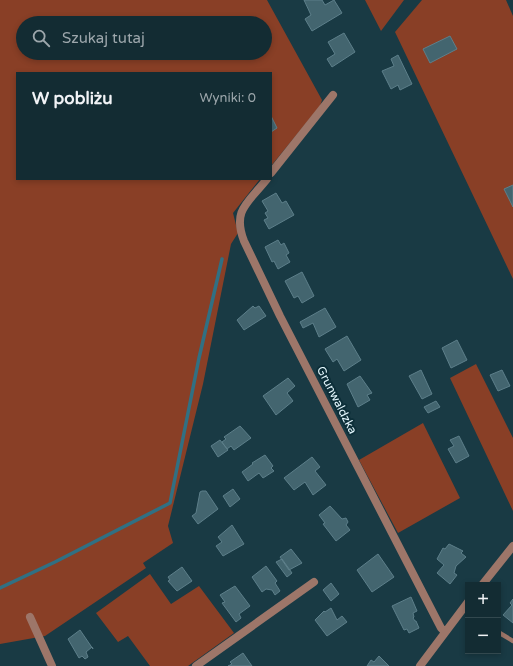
<!DOCTYPE html>
<html lang="pl">
<meta charset="utf-8">
<style>
body{margin:0;font-family:"Varela Round",sans-serif;background:#20383f;color:#f1f3f6}
.controls{position:absolute;right:12px;bottom:12px;display:grid;overflow:hidden;border-radius:0px;box-shadow:0 2px 6px #0003}
.controls button{width:36px;height:36px;display:grid;place-items:center;padding:0;border:0;border-bottom:1px solid #32484e;background:#132c33;color:#f1f3f6;font:20px sans-serif}
.list{margin:0;padding:0;list-style:none}
h2{display:flex;justify-content:space-between;align-items:center;height:52px;margin:0;padding:0 16px;font-size:17px}
h2 small{font-size:13px;font-weight:400;color:#9da7ac}
.icon{flex:none;width:22px;height:22px;fill:none;stroke:currentColor;stroke-width:2;stroke-linecap:round;stroke-linejoin:round}
.map{position:relative;flex:none;width:513px;height:666px;overflow:hidden}
.search{position:absolute;background:#132c33;box-shadow:0 2px 6px #0003;left:16px;top:16px;width:256px;height:44px;display:flex;align-items:center;gap:10px;box-sizing:border-box;padding:0 14px;border-radius:22px;color:#9da7ac;font-size:15px}
.panel{position:absolute;background:#132c33;box-shadow:0 2px 6px #0003;left:16px;top:72px;width:256px;height:108px;border-radius:0px}
.map>svg:first-child{display:block}
</style>
<div class="map">
<svg width="513" height="666" viewBox="0 0 513 666">
<rect width="100%" height="100%" fill="#193a44"/>
<!-- green -->
<path fill="#893f26" fill-rule="evenodd" d="M 0,0 L 267,0 L 322,100 L 320,106 L 271,166 L 271,73 L 17,73 L 17,179 L 260,179 L 233,213 L 238,233 L 231,244 L 203,384 L 168,526 L 173,543 L 143,563 L 146,568 L 45,636 L 0,644 ZM 23,23 L 265,23 L 265,53 L 23,53 Z
M 365,0 L 404,0 L 381,31 Z
M 422,0 L 506,0 L 513,16 L 513,279 L 395,32 Z
M 476,364 L 513,438 L 513,511 L 450,378 Z
M 423,423 L 460,498 L 398,533 L 359,460 Z
M 150,574 L 171,604 L 199,586 L 234,633 L 188,666 L 150,666 L 128,636 L 118,642 L 96,613 Z"/>
<g fill="none" stroke-linecap="round" stroke-linejoin="round">
<!-- stream -->
<path stroke="#307083" stroke-width="3.5" d="M 0,588 L 55,562 L 170,503 L 199,358 L 222,259"/>
</g>
<!-- building -->
<path fill="#43656f" stroke="#5d7f8a" d="M 304,0 L 322,0 L 325,5 L 334,0 L 342,13 L 312,31 L 305,19 L 311,15 Z
M 344,33 L 355,52 L 332,67 L 327,59 L 335,54 L 328,42 Z
M 450,36 L 457,49 L 430,63 L 423,49 Z
M 398,55 L 412,84 L 400,90 L 398,85 L 391,89 L 382,71 L 394,66 L 391,59 Z
M 271,116 L 277,128 L 271,132 Z
M 513,185 L 513,207 L 504,189 Z
M 276,193 L 282,203 L 286,201 L 294,215 L 269,229 L 264,220 L 268,218 L 265,213 L 268,211 L 262,201 Z
M 278,240 L 281,245 L 284,243 L 289,253 L 286,255 L 290,262 L 278,269 L 274,261 L 272,262 L 265,247 Z
M 302,272 L 314,296 L 302,303 L 298,296 L 294,298 L 285,281 Z
M 253,306 L 255,308 L 259,306 L 266,316 L 244,330 L 237,320 Z
M 325,308 L 336,327 L 319,337 L 313,323 L 303,328 L 300,322 Z
M 347,336 L 361,360 L 344,371 L 337,359 L 333,362 L 325,349 Z
M 457,340 L 467,360 L 451,368 L 442,348 Z
M 421,370 L 432,394 L 422,399 L 409,376 Z
M 502,370 L 510,386 L 498,391 L 490,375 Z
M 360,376 L 372,393 L 367,395 L 370,400 L 358,407 L 347,384 Z
M 288,378 L 295,386 L 287,393 L 293,401 L 276,415 L 263,396 Z
M 436,401 L 440,407 L 428,413 L 424,407 Z
M 240,426 L 251,438 L 234,450 L 231,446 L 227,449 L 222,442 L 226,439 L 224,437 Z
M 459,436 L 469,456 L 456,463 L 448,449 L 454,446 L 450,440 Z
M 220,440 L 228,450 L 218,457 L 211,446 Z
M 265,455 L 273,466 L 271,468 L 274,471 L 263,478 L 259,473 L 248,481 L 242,472 L 253,464 L 252,463 Z
M 312,457 L 320,467 L 315,471 L 326,485 L 313,495 L 305,482 L 294,490 L 284,478 Z
M 233,489 L 240,499 L 230,507 L 223,496 Z
M 202,491 L 206,491 L 218,509 L 198,524 L 192,516 L 196,513 L 200,492 Z
M 330,506 L 342,519 L 346,518 L 348,522 L 346,525 L 350,530 L 336,541 L 323,524 L 325,523 L 319,515 Z
M 232,525 L 244,544 L 223,556 L 216,546 L 222,542 L 218,537 Z
M 449,544 L 463,551 L 461,553 L 466,557 L 456,566 L 454,573 L 457,575 L 450,584 L 437,573 L 444,565 L 437,559 L 443,548 L 445,549 Z
M 291,549 L 302,563 L 289,570 L 280,557 Z
M 378,554 L 394,577 L 372,592 L 357,570 Z
M 282,559 L 292,573 L 287,577 L 276,562 Z
M 266,566 L 277,581 L 275,583 L 280,591 L 275,595 L 272,590 L 266,589 L 262,592 L 252,577 Z
M 182,567 L 192,581 L 177,591 L 168,581 L 170,580 L 168,577 Z
M 331,583 L 339,594 L 331,601 L 323,590 Z
M 235,586 L 250,606 L 239,614 L 241,618 L 236,622 L 222,603 L 225,602 L 220,595 Z
M 411,597 L 417,611 L 413,613 L 414,617 L 413,618 L 415,621 L 416,621 L 419,628 L 409,633 L 407,629 L 404,630 L 392,606 Z
M 513,599 L 513,623 L 503,615 L 512,605 L 510,603 Z
M 331,608 L 337,620 L 342,616 L 347,622 L 327,636 L 315,620 L 324,611 L 325,612 Z
M 80,630 L 93,649 L 92,647 L 86,652 L 88,657 L 85,659 L 82,656 L 79,658 L 68,639 Z
M 243,653 L 252,666 L 228,666 L 232,664 L 230,662 Z
M 379,656 L 389,666 L 367,666 L 371,660 L 374,662 Z"/>
<g fill="none" stroke-linecap="round" stroke-linejoin="round">
<!-- service -->
<path stroke="#9d7669" stroke-width="4.5" d="M 498,632 L 513,641"/>
<!-- minor -->
<path stroke="#9d7669" stroke-width="8" d="M 271,173 L 333,95
M 267,179 C 248,203 232,210 244,241 L 280,316 L 441,628 L 445,632
M 482,585 L 513,546
M 30,617 L 52,666
M 196,666 L 314,582
M 420,666 L 468,602"/>
</g>
<g text-anchor="middle" stroke-width="4" stroke-linejoin="round" paint-order="stroke">
<!-- street labels -->
<g font-size="12" fill="#e3f6fc" stroke="#0d2f39">
<text transform="translate(337 400) rotate(63)" y="4">Grunwaldzka</text>
</g>
</g>
</svg>
<div class="controls">
<button>+</button>
<button>−</button>
</div>
<div class="search"><svg class="icon" aria-label="search" viewBox="0 0 24 24"><circle cx="10" cy="10" r="6"/><path d="M15 15l6 6"/></svg>Szukaj tutaj</div>
<section class="panel">
<h2>W pobliżu<small>Wyniki: 0</small></h2>
<ul class="list">
</ul>
</section>
</div>
